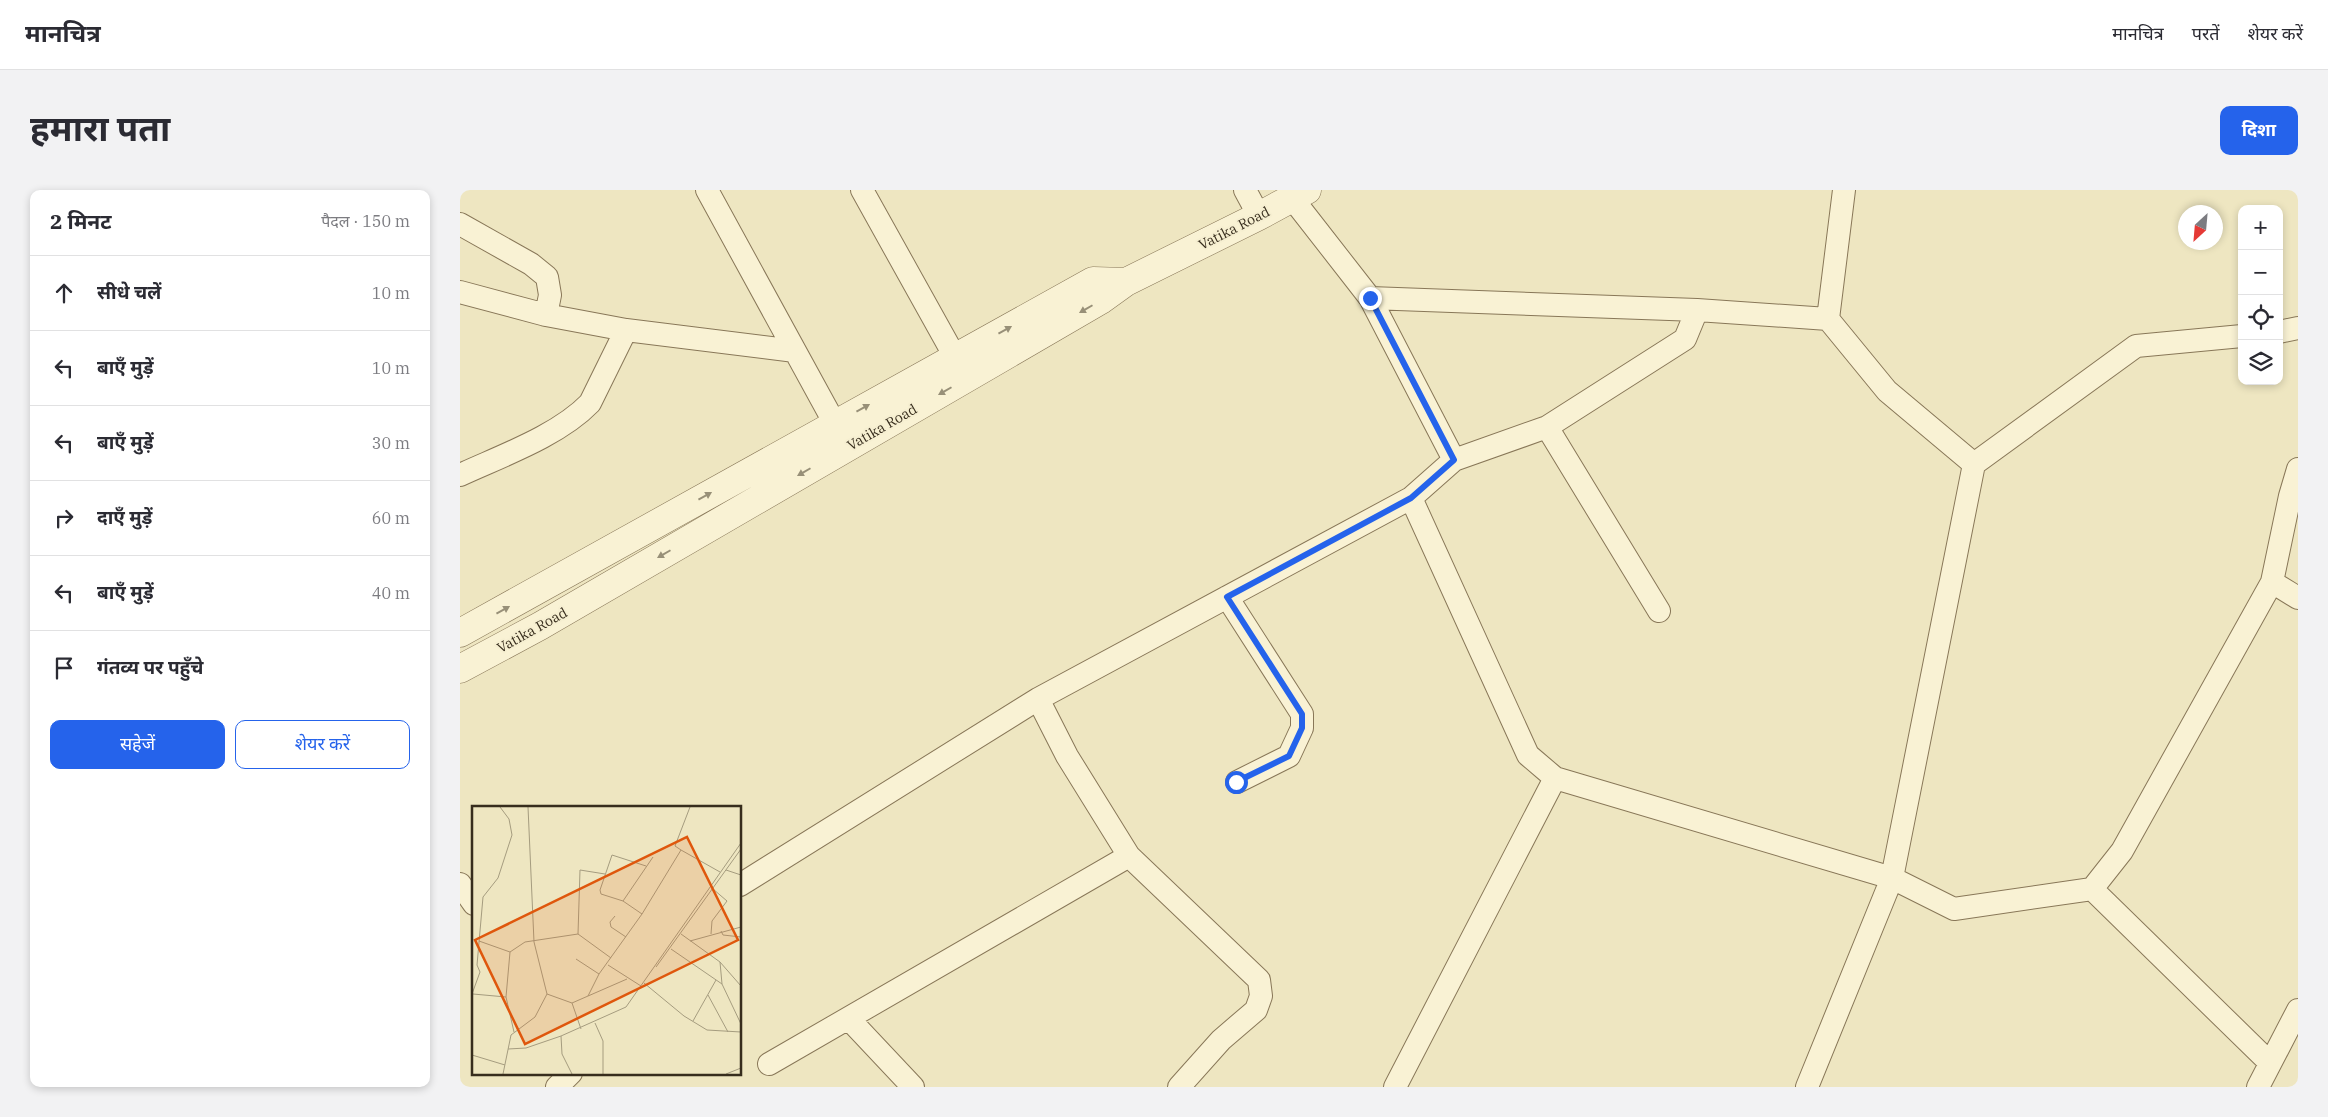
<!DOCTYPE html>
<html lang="hi">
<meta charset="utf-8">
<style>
body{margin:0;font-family:"IBM Plex Serif","Noto Sans Devanagari",serif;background:#f2f2f3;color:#2b2b33}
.controls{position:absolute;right:15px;top:15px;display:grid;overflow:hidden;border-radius:10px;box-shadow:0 2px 8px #0003}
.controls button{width:45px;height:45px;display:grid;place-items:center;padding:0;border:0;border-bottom:1px solid #e1e1e2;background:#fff;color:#2b2b33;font:25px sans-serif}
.compass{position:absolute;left:1718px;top:15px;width:45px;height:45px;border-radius:50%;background:#fff;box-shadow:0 2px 8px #0003;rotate:206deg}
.stop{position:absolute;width:15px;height:15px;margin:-11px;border:4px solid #2563eb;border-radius:50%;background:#fff}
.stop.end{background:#2563eb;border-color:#fff;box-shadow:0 1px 5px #0008}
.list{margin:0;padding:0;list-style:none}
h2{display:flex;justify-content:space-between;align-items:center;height:65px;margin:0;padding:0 20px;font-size:21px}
h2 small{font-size:16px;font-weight:400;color:#7c7c81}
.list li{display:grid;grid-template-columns:32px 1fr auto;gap:15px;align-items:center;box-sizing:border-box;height:75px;padding:0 20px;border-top:1px solid #e1e1e2}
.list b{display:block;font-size:19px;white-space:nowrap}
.list em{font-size:16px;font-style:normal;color:#7c7c81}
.actions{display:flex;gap:10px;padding:15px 20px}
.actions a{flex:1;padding:11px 0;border:1px solid #2563eb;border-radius:10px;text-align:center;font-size:18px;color:#2563eb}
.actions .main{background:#2563eb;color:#fff}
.icon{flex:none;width:28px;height:28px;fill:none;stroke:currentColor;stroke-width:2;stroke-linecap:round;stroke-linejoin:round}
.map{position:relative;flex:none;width:1838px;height:897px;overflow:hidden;border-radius:10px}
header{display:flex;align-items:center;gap:30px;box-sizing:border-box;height:70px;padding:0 25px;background:#fff;border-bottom:1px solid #e1e1e2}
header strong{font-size:24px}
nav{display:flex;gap:28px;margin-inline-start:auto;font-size:18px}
.intro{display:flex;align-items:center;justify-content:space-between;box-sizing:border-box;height:120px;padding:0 30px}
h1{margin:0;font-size:35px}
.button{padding:12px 22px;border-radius:10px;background:#2563eb;color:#fff;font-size:18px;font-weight:700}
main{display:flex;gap:30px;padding:0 30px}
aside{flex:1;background:#fff;border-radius:10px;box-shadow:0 2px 8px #0003}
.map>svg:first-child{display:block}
</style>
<header>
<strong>मानचित्र</strong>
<nav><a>मानचित्र</a><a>परतें</a><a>शेयर करें</a></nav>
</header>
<div class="intro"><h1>हमारा पता</h1><a class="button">दिशा</a></div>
<main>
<aside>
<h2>2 मिनट<small>पैदल · 150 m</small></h2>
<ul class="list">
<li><svg class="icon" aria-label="ahead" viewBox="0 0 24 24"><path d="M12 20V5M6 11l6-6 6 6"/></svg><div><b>सीधे चलें</b></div><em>10 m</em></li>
<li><svg class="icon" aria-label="left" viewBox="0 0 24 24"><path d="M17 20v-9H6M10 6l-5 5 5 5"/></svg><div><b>बाएँ मुड़ें</b></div><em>10 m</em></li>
<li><svg class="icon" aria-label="left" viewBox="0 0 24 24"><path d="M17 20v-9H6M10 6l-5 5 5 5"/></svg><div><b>बाएँ मुड़ें</b></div><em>30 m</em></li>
<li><svg class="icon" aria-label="right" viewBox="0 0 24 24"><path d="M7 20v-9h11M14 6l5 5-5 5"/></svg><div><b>दाएँ मुड़ें</b></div><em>60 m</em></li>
<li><svg class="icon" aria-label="left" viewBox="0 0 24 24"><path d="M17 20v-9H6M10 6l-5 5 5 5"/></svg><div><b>बाएँ मुड़ें</b></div><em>40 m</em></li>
<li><svg class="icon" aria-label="arrive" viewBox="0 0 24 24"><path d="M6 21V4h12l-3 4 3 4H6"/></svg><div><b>गंतव्य पर पहुँचे</b></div></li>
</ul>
<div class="actions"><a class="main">सहेजें</a><a>शेयर करें</a></div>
</aside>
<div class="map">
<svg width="1838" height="897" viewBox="0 0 1838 897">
<rect width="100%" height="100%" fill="#eee6c1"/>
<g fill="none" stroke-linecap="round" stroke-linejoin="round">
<defs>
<path id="minor" d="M 247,0 L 375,234
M 402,0 L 495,167
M 785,0 L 799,26
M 832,8 L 910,108 L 994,270
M 0,34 L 71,74 L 87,87 L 90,105 L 86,125
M 0,102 L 86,125 L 166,140 L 335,161
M 910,108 L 1237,120 L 1368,129
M 1819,142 L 1838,138
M 1087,237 L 1199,421
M 1514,274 L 1676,156 L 1782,146
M 0,285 C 41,266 98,246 130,213 L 166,140
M 951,308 L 1068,565 L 1095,588 L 1432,688 L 1494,719 L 1632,699 L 1662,661 L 1812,392 L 1830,306 L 1838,279
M 1812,392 L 1838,408
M 767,407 L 842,524 L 842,538 L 829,566 L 777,592
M 578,509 L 607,566 L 669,666 L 799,790 L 801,806 L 796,820 L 761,850 L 719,897
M 0,694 L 14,714
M 280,695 L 578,509 L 951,308 L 994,270 L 1087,237 L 1225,149 L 1237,120
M 1632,699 L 1810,873
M 389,829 L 453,897
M 309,874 L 669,666
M 97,897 L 111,883
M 935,897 L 1095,588
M 1347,897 L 1432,688 L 1514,274 L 1427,201 L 1368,129 L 1384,0
M 1798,897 L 1838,820"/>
<path id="tertiary" d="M 0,443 L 633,91 L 666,92
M 0,479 L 80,436 L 641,110 L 666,92 L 799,26 L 847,0"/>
</defs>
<!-- minor casing -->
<use href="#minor" stroke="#887758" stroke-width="24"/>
<!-- tertiary casing -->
<use href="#tertiary" stroke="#887758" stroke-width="29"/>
<!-- minor -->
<use href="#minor" stroke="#f9f2d4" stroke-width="22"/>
<!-- tertiary -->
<use href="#tertiary" stroke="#f9f2d4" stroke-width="28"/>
</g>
<!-- one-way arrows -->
<defs><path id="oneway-solid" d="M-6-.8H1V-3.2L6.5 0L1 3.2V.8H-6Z" transform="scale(1.25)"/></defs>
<g fill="#989078">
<use href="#oneway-solid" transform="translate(626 119) rotate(150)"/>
<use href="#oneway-solid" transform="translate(545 140) rotate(-29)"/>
<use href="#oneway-solid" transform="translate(485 201) rotate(150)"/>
<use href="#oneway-solid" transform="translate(403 218) rotate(-29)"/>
<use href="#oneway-solid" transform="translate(344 282) rotate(150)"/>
<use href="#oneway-solid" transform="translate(245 306) rotate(-29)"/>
<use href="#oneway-solid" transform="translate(204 364) rotate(150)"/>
<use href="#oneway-solid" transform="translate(43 420) rotate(-29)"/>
</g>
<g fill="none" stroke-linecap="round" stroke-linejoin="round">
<!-- route -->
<path stroke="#2563eb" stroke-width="6" d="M 776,592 L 829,566 L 842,538 L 842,524 L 767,407 L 951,308 L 994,270 L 910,108"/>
</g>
<g text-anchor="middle" stroke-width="4" stroke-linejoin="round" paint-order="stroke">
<!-- street labels -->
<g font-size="14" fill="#372d1d" stroke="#f6efd1">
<text transform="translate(774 38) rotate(-27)" y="5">Vatika Road</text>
<text transform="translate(422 237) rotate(-30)" y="5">Vatika Road</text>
<text transform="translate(72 440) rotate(-29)" y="5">Vatika Road</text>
</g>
</g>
<!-- overview -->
<g transform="translate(12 616)">
<rect width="269" height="269" fill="#eee6c1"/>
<path fill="none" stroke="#a59c7f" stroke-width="1" d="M 56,1 L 62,136 L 75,188 L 100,197 L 109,223M 209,44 L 203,40 L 218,1M 0,58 L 0,1M 254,64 L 269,69M 151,95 L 181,51M 170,108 L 151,95 L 129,88 L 128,84 L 140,49 L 174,60M 143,110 L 138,116 L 139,121 L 154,131M 249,125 L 251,129 L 269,131M 106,128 L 108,64 L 133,68M 209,128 L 248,156 L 250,178M 239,128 L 240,115 L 255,95 L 241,83M 7,135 L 38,146M 218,135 L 269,121M 199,143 L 250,178 L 269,218M 104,153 L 127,168M 248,156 L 269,180M 136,159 L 169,180M 184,161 L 269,43M 172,177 L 212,210 L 235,224 L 269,226M 0,188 L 8,166 L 5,159 L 11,91 L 26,72 L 40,29 L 37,13 L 28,1M 1,188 L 34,191M 236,189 L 256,226M 116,190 L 127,168 L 170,108 L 209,44 L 248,66M 100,197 L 155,173M 221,215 L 244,174M 123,217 L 131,235 L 131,268M 42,226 L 34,191 L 38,146 L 53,136 L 106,128 L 139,152M 36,243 L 54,242 L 89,230M 0,249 L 33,259M 31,268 L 39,229 L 63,211 L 75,188M 100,268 L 90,248 L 89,230 L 154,201 L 269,37M 254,268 L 269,262"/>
<path fill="#df570d" fill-opacity="0.15" stroke="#df570d" stroke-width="2.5" d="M 215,31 L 266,134 L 53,238 L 3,134 Z"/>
<rect width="269" height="269" fill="none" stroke="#372d1d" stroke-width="2.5"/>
</g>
</svg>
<div class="controls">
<button>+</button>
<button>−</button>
<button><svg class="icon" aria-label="locate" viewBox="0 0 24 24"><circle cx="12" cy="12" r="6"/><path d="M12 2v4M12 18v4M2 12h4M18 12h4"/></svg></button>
<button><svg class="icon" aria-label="layers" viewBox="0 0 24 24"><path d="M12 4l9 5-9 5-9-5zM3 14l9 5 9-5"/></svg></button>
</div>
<svg class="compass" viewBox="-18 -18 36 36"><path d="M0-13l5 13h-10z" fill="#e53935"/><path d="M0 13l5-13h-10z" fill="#7c7c81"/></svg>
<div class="stop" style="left:776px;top:592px"></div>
<div class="stop end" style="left:910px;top:108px"></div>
</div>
</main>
